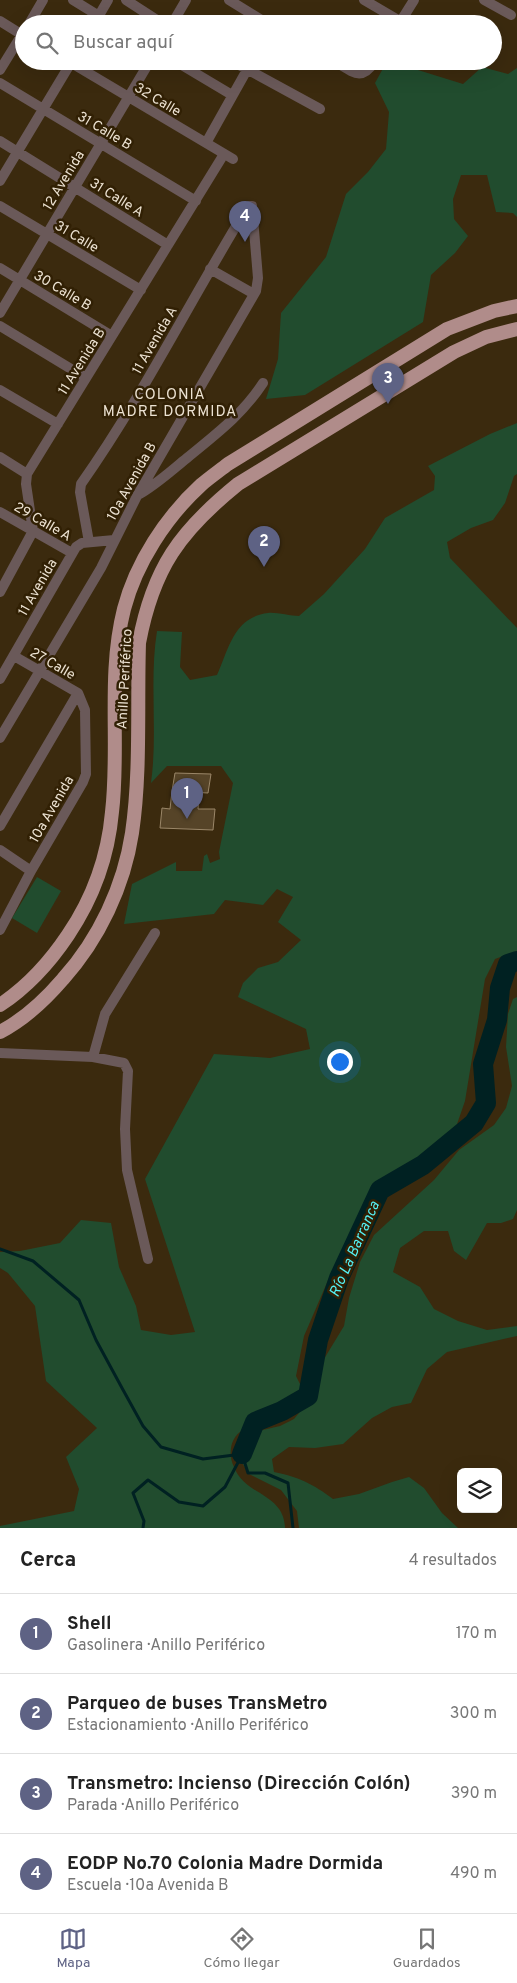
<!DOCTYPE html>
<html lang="es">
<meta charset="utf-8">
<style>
body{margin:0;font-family:Overpass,sans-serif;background:#f2f2f2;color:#222}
.controls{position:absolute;right:15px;bottom:15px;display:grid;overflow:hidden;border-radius:8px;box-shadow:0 5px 20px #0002}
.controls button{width:45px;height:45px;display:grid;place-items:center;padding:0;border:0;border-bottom:1px solid #e0e0e0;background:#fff;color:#222;font:25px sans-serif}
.you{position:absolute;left:339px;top:1061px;width:18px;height:18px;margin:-12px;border:4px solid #fff;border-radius:50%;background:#1a73e8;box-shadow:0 0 0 8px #1a73e833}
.badge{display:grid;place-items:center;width:32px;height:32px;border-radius:50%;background:#5e6284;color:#fff;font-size:16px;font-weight:700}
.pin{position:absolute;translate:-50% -41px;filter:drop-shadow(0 1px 2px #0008)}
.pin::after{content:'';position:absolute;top:26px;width:18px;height:15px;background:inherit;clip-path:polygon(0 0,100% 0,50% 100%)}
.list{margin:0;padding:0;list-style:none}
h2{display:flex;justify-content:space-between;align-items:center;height:65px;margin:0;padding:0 20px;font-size:21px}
h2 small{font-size:16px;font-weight:400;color:#767676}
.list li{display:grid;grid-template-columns:32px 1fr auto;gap:15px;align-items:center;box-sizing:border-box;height:80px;padding:0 20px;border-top:1px solid #e0e0e0}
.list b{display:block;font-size:19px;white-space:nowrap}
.list p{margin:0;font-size:16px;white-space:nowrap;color:#767676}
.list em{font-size:16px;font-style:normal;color:#767676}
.icon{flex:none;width:28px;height:28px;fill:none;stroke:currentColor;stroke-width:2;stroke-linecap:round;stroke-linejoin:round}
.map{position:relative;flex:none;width:517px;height:1528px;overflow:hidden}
.search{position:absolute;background:#fff;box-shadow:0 5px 20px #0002;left:15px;right:15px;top:15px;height:55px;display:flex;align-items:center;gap:12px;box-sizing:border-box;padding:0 18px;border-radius:28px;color:#767676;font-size:19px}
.sheet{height:385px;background:#fff}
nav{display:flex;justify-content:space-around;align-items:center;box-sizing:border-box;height:70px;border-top:1px solid #e0e0e0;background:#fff;font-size:14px;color:#767676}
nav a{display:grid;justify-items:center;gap:2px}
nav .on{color:#5e6284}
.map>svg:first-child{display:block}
</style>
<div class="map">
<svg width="517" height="1528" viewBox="0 0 517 1528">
<rect width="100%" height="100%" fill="#3b2a0e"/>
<!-- green -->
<path fill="#214c2e" d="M 386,63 L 418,70 L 463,84 L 482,67 L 508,74 L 517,68 L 517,217 L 513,213 L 496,212 L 487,175 L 461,175 L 453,199 L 454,219 L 468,236 L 455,253 L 431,275 L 423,322 L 305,395 L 266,399 L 278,359 L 281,313 L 326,257 L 346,194 L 368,172 L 386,149 L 389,112 L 375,83 Z
M 517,423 L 517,474 L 514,476 L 505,503 L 493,520 L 471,528 L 447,542 L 450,558 L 517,628 L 517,951 L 495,959 L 485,979 L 465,1101 L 456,1127 L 443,1148 L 387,1179 L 368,1202 L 329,1278 L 304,1336 L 296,1376 L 301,1386 L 301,1395 C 295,1401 289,1410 283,1415 C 265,1428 236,1421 231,1448 C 230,1455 231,1461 234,1467 C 245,1496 284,1493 285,1528 L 0,1528 L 0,1526 L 74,1511 L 79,1489 L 66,1457 L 97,1428 L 46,1381 L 35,1306 L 8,1273 L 0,1268 L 0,1252 L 20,1251 L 60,1243 L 81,1220 L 111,1223 L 119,1267 L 136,1306 L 141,1330 L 171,1335 L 195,1332 L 145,1179 L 214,1054 L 270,1058 L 310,1049 L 306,1029 L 238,997 L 243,983 L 258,968 L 278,962 L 301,940 L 278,922 L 293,897 L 277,889 L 263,905 L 225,900 L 214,914 L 124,924 L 132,884 L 176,862 L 176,871 L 202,871 L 204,856 L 207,854 L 210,863 L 220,859 L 219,852 L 233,783 L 221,766 L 167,766 L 151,783 C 158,732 149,681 157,631 L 182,632 L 180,667 L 190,680 L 217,675 C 229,648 234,617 268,613 C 276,612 290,616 299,616 L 324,594 L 365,549 L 385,518 L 434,490 L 435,476 L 428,466 L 490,434 Z
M 37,877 L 61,891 L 37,933 L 12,918 Z
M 517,997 L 517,1210 L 513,1219 L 501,1223 L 487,1223 L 466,1260 L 454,1251 L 448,1231 L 424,1231 L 400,1248 L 393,1272 L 420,1287 L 434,1309 L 458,1321 L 487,1330 L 517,1326 L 517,1336 L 447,1352 L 427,1369 L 411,1403 L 392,1407 L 372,1418 L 343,1444 L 315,1448 L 289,1447 L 272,1459 L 274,1472 C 299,1477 313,1484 333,1499 L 359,1494 L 392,1482 L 409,1477 L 424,1488 L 442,1513 L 458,1528 L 299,1528 L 297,1511 L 281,1490 L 249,1474 L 241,1461 L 240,1447 L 250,1433 L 280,1426 L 294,1419 L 313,1396 L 324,1359 L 344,1326 L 349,1298 L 360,1262 L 374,1235 L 434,1180 L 459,1150 L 494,1125 L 506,1108 L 512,1086 L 506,1047 L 508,1014 L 513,999 Z"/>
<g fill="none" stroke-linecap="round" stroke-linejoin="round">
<!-- stream -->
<path stroke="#002122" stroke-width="3" d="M 0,1249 L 33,1261 L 79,1300 L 96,1340 L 122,1388 L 143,1426 L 161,1447 L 203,1459 L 242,1454
M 242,1454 L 248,1473 L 265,1473 L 288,1483 L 293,1528
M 143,1528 L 144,1521 L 133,1493 L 148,1480 L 179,1502 L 203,1506 L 225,1487 L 242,1455"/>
<!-- river -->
<path stroke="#002122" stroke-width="20" d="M 242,1454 L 255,1422 L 282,1411 L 308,1396 L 318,1340 L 339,1278 L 380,1190 L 423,1165 L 474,1123 L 486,1103 L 483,1064 L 497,1020 L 500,988 L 508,964 L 517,961"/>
</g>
<!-- building -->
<path fill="#564428" stroke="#9b8769" d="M 175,773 L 211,774 L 208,793 L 172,791 Z
M 172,791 L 199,793 L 198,809 L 215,809 L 213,830 L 160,828 L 162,808 L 170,809 Z"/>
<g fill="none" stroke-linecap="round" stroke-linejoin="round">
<!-- minor -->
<path stroke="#6a5959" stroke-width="10" d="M 73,0 L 112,24
M 126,0 L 163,24
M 229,0 L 268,24
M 364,0 L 405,24
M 484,0 L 511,15
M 0,21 L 24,36
M 29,24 L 43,0
M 94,24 L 108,0
M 172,24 L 186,0
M 399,24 L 414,0
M 68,61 L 233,159
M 175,61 L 232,95
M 232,61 L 320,109
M 334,61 C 352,71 361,83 375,61
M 0,70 L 24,31
M 0,83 L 196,201
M 0,141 L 168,245
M 206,143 L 252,61
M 0,181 L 72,61
M 0,206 L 141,290
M 0,268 L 112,336
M 210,269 L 254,294
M 0,313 L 150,61
M 0,326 L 86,378
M 0,390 L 58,424
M 0,457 L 27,474
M 138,495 C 156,485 171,471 187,458 C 216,434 242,415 263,383
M 0,512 L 72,553
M 0,592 L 33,531 L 26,484 L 27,474 L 224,154
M 0,679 L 76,547 L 82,543 L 114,540
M 0,738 L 101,568 L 137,496 L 256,291 L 258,278 L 252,206 L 250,206 L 247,208 C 191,299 143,396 81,484 L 80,492 L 89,542
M 0,826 L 78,693
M 0,850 L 31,871
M 0,930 L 31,871 L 83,782 L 86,774 L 85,710 L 78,693 L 14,656
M 0,1053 L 93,1057 L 124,1063 L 128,1071 L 125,1129 L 127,1170 L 148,1259
M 93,1057 L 105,1014 L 155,933"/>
<!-- trunk -->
<path stroke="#b08c8a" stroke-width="14" d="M 0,1005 C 27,987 50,962 68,935 C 93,898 108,857 112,812 C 120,745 107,676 124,609 C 136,563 166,517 201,485 C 209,478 219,471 228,464 L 447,329 L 494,311 L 517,306
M 0,1032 C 25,1019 45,1000 63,979 C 99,939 124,886 132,833 C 141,772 137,705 139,643 C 153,568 180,531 238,484 L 454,352 L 486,337 L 517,329"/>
</g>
<g text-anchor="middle" stroke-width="5" stroke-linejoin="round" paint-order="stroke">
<!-- street labels -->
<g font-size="14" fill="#ece2d2" stroke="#312004">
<text transform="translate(158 99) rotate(31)" y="5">32 Calle</text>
<text transform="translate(105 130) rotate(31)" y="5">31 Calle B</text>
<text transform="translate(63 180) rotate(-59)" y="5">12 Avenida</text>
<text transform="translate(117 197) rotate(32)" y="5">31 Calle A</text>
<text transform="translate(77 236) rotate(31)" y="5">31 Calle</text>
<text transform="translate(63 290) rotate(31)" y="5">30 Calle B</text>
<text transform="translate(154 340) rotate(-60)" y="5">11 Avenida A</text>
<text transform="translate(81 361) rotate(-58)" y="5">11 Avenida B</text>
<text transform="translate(131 481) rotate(-61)" y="5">10a Avenida B</text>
<text transform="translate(43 521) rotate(30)" y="5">29 Calle A</text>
<text transform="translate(37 587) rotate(-60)" y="5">11 Avenida</text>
<text transform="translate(53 663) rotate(30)" y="5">27 Calle</text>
<text transform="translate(124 679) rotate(-87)" y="5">Anillo Periférico</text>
<text transform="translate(51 809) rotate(-60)" y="5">10a Avenida</text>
</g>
<!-- neighbourhood labels -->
<g font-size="15" letter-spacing="1" fill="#ece2d2" stroke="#312004">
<text x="170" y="399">COLONIA<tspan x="170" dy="17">MADRE DORMIDA</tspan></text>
</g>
<!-- water labels -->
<g font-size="15" font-style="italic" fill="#54f0f4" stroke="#312004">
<text transform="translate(354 1249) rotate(-66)" y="5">Río La Barranca</text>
</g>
</g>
</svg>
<div class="controls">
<button><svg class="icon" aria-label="layers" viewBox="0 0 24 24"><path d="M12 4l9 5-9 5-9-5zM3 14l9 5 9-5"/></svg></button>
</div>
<div class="you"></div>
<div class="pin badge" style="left:187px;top:819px">1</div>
<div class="pin badge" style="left:264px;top:567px">2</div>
<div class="pin badge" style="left:388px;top:404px">3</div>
<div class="pin badge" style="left:245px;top:242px">4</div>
<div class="search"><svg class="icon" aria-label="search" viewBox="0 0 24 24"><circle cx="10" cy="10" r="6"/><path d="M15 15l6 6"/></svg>Buscar aquí</div>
</div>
<section class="sheet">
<h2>Cerca<small>4 resultados</small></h2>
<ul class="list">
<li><span class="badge">1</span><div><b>Shell</b><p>Gasolinera · Anillo Periférico</p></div><em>170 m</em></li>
<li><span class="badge">2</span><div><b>Parqueo de buses TransMetro</b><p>Estacionamiento · Anillo Periférico</p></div><em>300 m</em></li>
<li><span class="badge">3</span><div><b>Transmetro: Incienso (Dirección Colón)</b><p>Parada · Anillo Periférico</p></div><em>390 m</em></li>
<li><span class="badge">4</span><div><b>EODP No.70 Colonia Madre Dormida</b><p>Escuela · 10a Avenida B</p></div><em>490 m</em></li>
</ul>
</section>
<nav>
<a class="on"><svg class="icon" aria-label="map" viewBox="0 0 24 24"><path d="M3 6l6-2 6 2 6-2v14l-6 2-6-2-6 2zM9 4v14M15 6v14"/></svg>Mapa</a>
<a><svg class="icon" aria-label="directions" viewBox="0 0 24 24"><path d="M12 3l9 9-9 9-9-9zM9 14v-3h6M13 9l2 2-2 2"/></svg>Cómo llegar</a>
<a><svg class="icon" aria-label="saved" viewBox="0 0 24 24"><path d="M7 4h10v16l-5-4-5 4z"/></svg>Guardados</a>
</nav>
